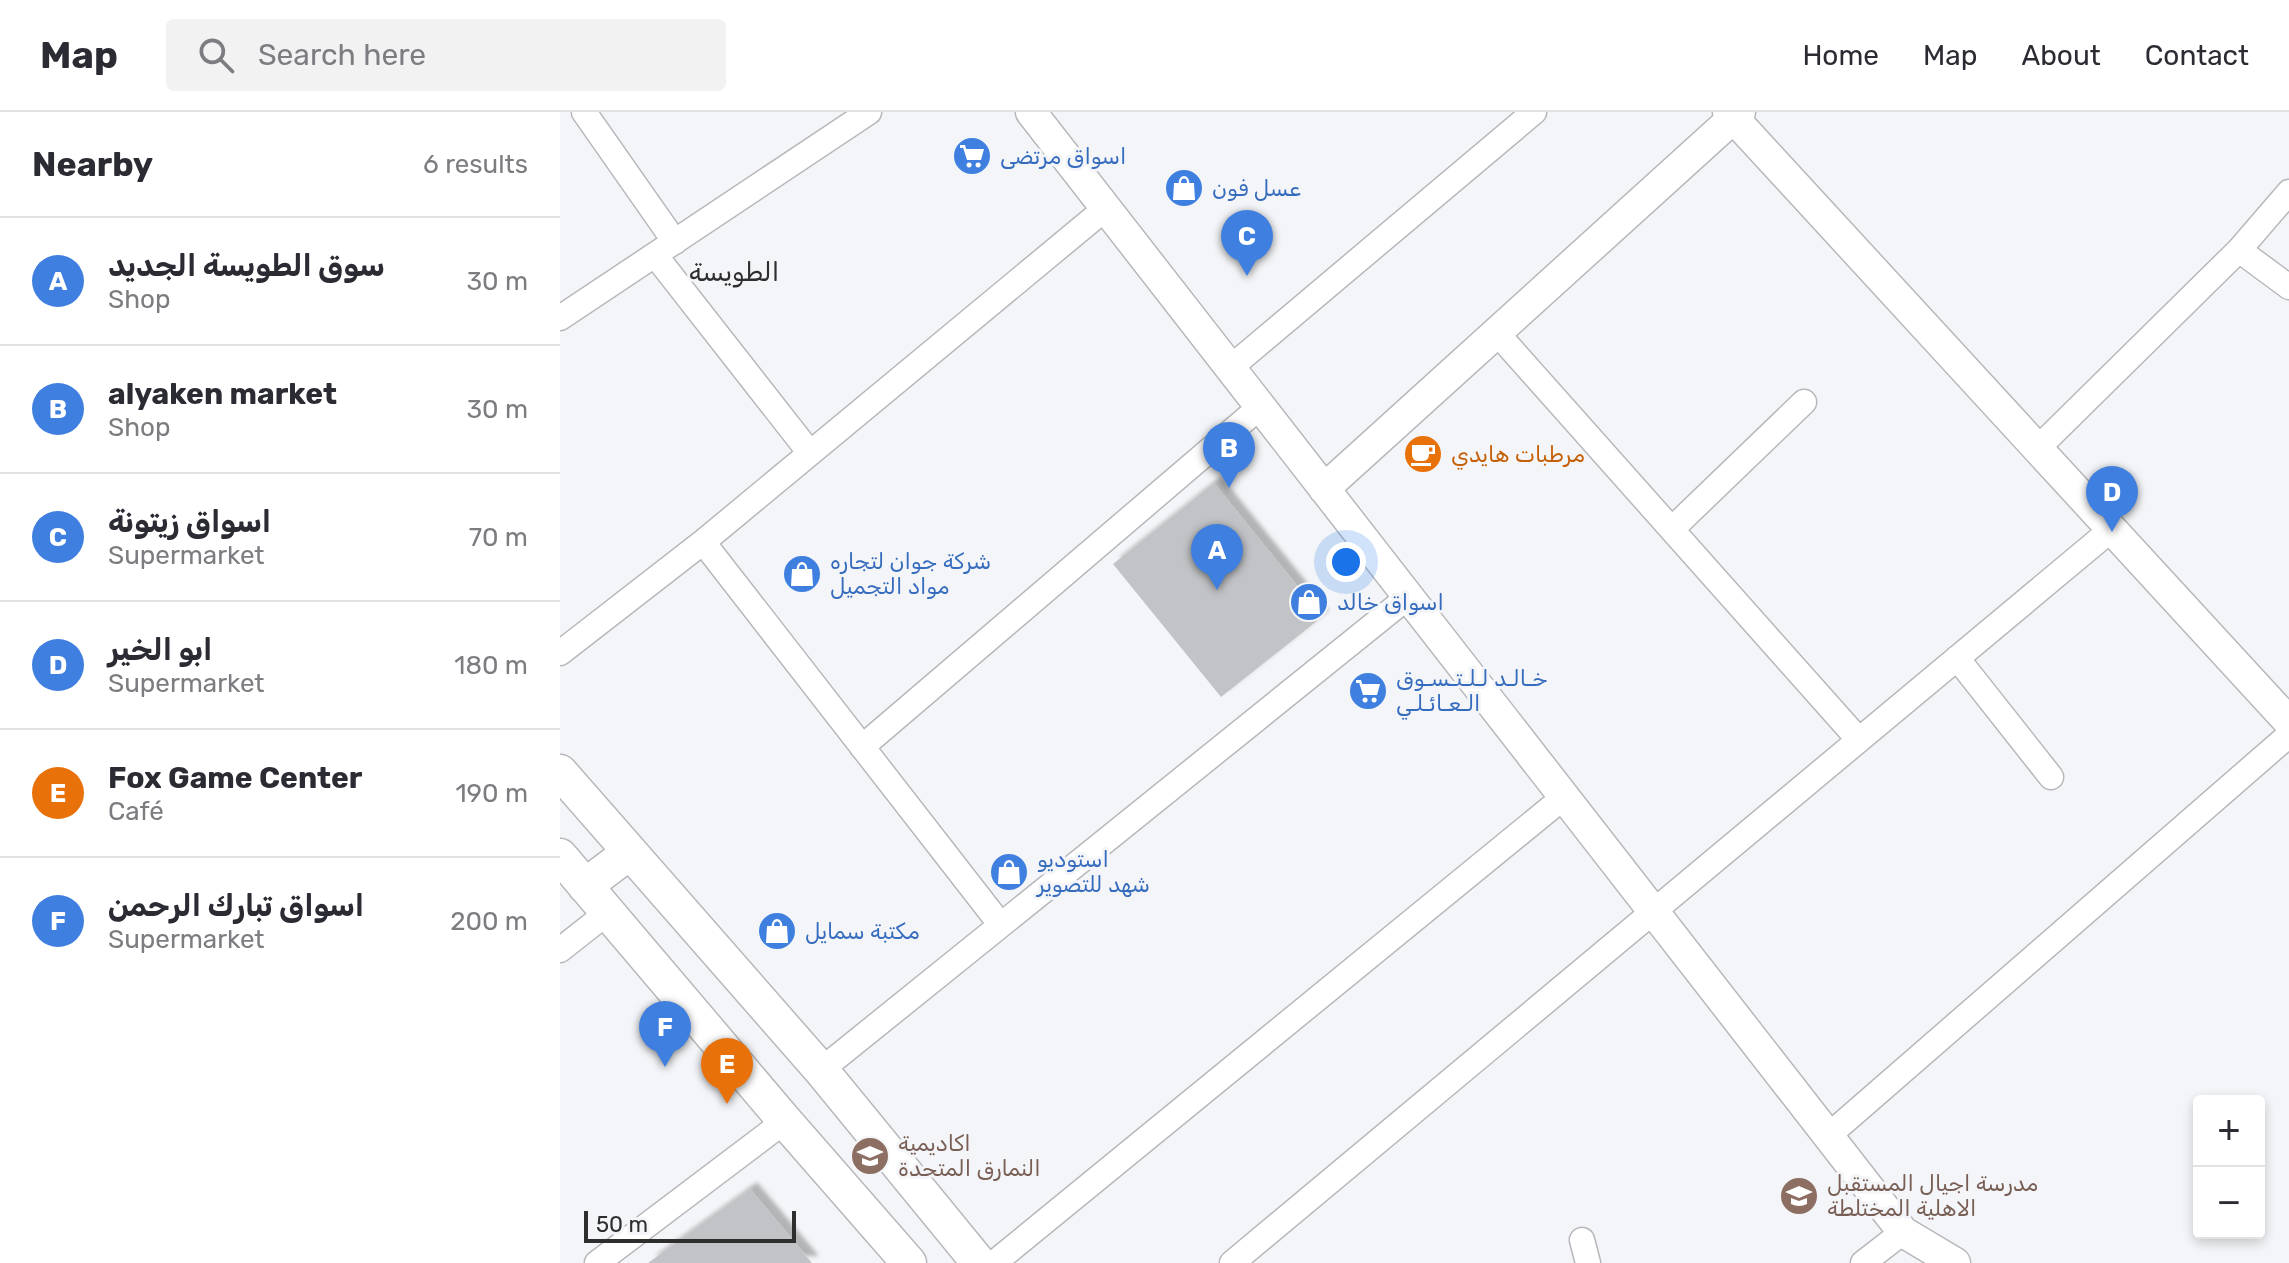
<!DOCTYPE html>
<meta charset="utf-8">
<style>
body{margin:0;font-family:Rubik,"Noto Naskh Arabic",sans-serif;background:#f2f2f3;color:#2b2b33}
.controls{position:absolute;right:24px;bottom:24px;display:grid;overflow:hidden;border-radius:8px;box-shadow:0 4px 12px #0003}
.controls button{width:72px;height:72px;display:grid;place-items:center;padding:0;border:0;border-bottom:2px solid #e1e1e2;background:#fff;color:#2b2b33;font:40px sans-serif}
.scale{position:absolute;left:24px;bottom:20px;width:212px;box-sizing:border-box;padding-left:8px;border:4px solid #2e2e2f;border-top:0;font-size:22px;line-height:28px;white-space:nowrap;color:#2e2e2f;-webkit-text-stroke:6px #f4f5f8;paint-order:stroke}
.you{position:absolute;left:786px;top:450px;width:28px;height:28px;margin:-20px;border:6px solid #fff;border-radius:50%;background:#1a73e8;box-shadow:0 0 0 12px #1a73e833}
.badge{display:grid;place-items:center;width:52px;height:52px;border-radius:50%;background:#db2777;color:#fff;font-size:26px;font-weight:700}
.pin{position:absolute;translate:-50% -66px;filter:drop-shadow(0 2px 4px #0008)}
.pin::after{content:'';position:absolute;top:42px;width:28px;height:24px;background:inherit;clip-path:polygon(0 0,100% 0,50% 100%)}
.list{margin:0;padding:0;list-style:none}
h2{display:flex;justify-content:space-between;align-items:center;height:104px;margin:0;padding:0 32px;font-size:34px}
h2 small{font-size:26px;font-weight:400;color:#7c7c81}
.list li{display:grid;grid-template-columns:52px 1fr auto;gap:24px;align-items:center;box-sizing:border-box;height:128px;padding:0 32px;border-top:2px solid #e1e1e2}
.list b{display:block;font-size:30px;white-space:nowrap}
.list p{margin:0;font-size:26px;white-space:nowrap;color:#7c7c81}
.list em{font-size:26px;font-style:normal;color:#7c7c81}
.icon{flex:none;width:44px;height:44px;fill:none;stroke:currentColor;stroke-width:2;stroke-linecap:round;stroke-linejoin:round}
.map{position:relative;flex:none;width:1729px;height:1151px;overflow:hidden}
header{display:flex;align-items:center;gap:48px;box-sizing:border-box;height:112px;padding:0 40px;background:#fff;border-bottom:2px solid #e1e1e2}
header strong{font-size:38px}
nav{display:flex;gap:44px;margin-inline-start:auto;font-size:28px}
.search{width:560px;height:72px;background:#f2f2f3;display:flex;align-items:center;gap:20px;box-sizing:border-box;padding:0 28px;border-radius:8px;color:#7c7c81;font-size:30px}
main{display:flex}
aside{flex:1;background:#fff}
.map>svg:first-child{display:block}
</style>
<header>
<strong>Map</strong>
<div class="search"><svg class="icon" aria-label="search" viewBox="0 0 24 24"><circle cx="10" cy="10" r="6"/><path d="M15 15l6 6"/></svg>Search here</div>
<nav><a>Home</a><a>Map</a><a>About</a><a>Contact</a></nav>
</header>
<main>
<aside>
<h2>Nearby<small>6 results</small></h2>
<ul class="list">
<li><span class="badge" style="background:#3f7fe0">A</span><div><b>سوق الطويسة الجديد</b><p>Shop</p></div><em>30 m</em></li>
<li><span class="badge" style="background:#3f7fe0">B</span><div><b>alyaken market</b><p>Shop</p></div><em>30 m</em></li>
<li><span class="badge" style="background:#3f7fe0">C</span><div><b>اسواق زيتونة</b><p>Supermarket</p></div><em>70 m</em></li>
<li><span class="badge" style="background:#3f7fe0">D</span><div><b>ابو الخير</b><p>Supermarket</p></div><em>180 m</em></li>
<li><span class="badge" style="background:#e8710a">E</span><div><b>Fox Game Center</b><p>Café</p></div><em>190 m</em></li>
<li><span class="badge" style="background:#3f7fe0">F</span><div><b>اسواق تبارك الرحمن</b><p>Supermarket</p></div><em>200 m</em></li>
</ul>
</aside>
<div class="map">
<svg width="1729" height="1151" viewBox="0 0 1729 1151">
<defs>
<filter id="shadow"><feDropShadow dx="7" dy="-7" stdDeviation="2" flood-color="#0004"/></filter>
</defs>
<rect width="100%" height="100%" fill="#f4f5f8"/>
<!-- building -->
<path fill="#c2c3c6" filter="url(#shadow)" d="M 654,371 L 762,505 L 661,585 L 553,452 Z
M 190,1077 L 252,1151 L 88,1151 Z"/>
<g fill="none" stroke-linecap="round" stroke-linejoin="round">
<defs>
<path id="minor" d="M 24,0 L 115,130
M 1679,138 L 1729,175
M 95,143 L 250,341
M 0,206 L 309,0
M 936,220 L 1299,628
M 670,256 L 974,0
M 1478,336 L 1679,138 L 1729,80
M 1112,417 L 1244,290
M 143,430 L 440,812
M 0,541 L 143,430 L 546,96
M 1397,546 L 1491,665
M 302,635 L 700,295
M 0,838 L 47,801
M 261,958 L 848,485
M 1268,1024 L 1729,623
M 1022,1128 L 1028,1151
M 37,1151 L 225,1009
M 434,1151 L 1004,685
M 672,1151 L 1552,417
M 1303,1151 L 1343,1120"/>
<path id="tertiary" d="M 471,0 L 1343,1120 L 1395,1151
M 1168,0 L 1729,610
M 764,377 L 1180,0"/>
<path id="secondary" d="M 0,660 L 261,958 L 419,1151
M 0,744 L 225,1009 L 349,1151
M 25,774 L 70,740"/>
</defs>
<!-- minor casing -->
<use href="#minor" stroke="#b7b8bb" stroke-width="27"/>
<!-- tertiary casing -->
<use href="#tertiary" stroke="#b7b8bb" stroke-width="33"/>
<!-- secondary casing -->
<use href="#secondary" stroke="#b7b8bb" stroke-width="37"/>
<!-- minor -->
<use href="#minor" stroke="#fff" stroke-width="24"/>
<!-- tertiary -->
<use href="#tertiary" stroke="#fff" stroke-width="30"/>
<!-- secondary -->
<use href="#secondary" stroke="#fff" stroke-width="34"/>
</g>
<!-- icons -->
<defs>
<symbol id="supermarket-disc" viewBox="-11 -11 22 22"><circle r="9.5" fill="#3f7fe0" stroke="#f4f5f8"/><path d="M-6-5.5h2.5l.6 2H6L4.5 2H-2.5L-4.4-4H-6ZM-1.5 3.2a1.3 1.3 0 1 0 .1 0ZM3 3.2a1.3 1.3 0 1 0 .1 0Z" fill="#fff"/></symbol>
<symbol id="shop-disc" viewBox="-11 -11 22 22"><circle r="9.5" fill="#3f7fe0" stroke="#f4f5f8"/><path d="M-5-2.5h2.3a2.7 3.5 0 0 1 5.4 0H5L5.5 6h-11ZM-1.5-2.5h3a1.5 2.3 0 0 0-3 0Z" fill="#fff"/></symbol>
<symbol id="cafe-disc" viewBox="-11 -11 22 22"><circle r="9.5" fill="#e8710a" stroke="#f4f5f8"/><path d="M-5.5-4.5H6V0H3Q3 3.5 0 3.5H-2.5Q-5.5 3.5-5.5 0ZM3-3.2v2h1.7v-2ZM-6 4.5H4V6H-6Z" fill="#fff"/></symbol>
<symbol id="university-disc" viewBox="-11 -11 22 22"><circle r="9.5" fill="#8d6e63" stroke="#f4f5f8"/><path d="M0-5L7-2L0 1L-7-2ZM-4 1L0 2.5L4 1V4Q0 6-4 4Z" fill="#fff"/></symbol>
<symbol id="school-disc" viewBox="-11 -11 22 22"><circle r="9.5" fill="#8d6e63" stroke="#f4f5f8"/><path d="M0-5L7-2L0 1L-7-2ZM-4 1L0 2.5L4 1V4Q0 6-4 4Z" fill="#fff"/></symbol>
</defs>
<g fill-rule="evenodd">
<use href="#supermarket-disc" x="390" y="22" width="44" height="44"/>
<use href="#shop-disc" x="602" y="54" width="44" height="44"/>
<use href="#cafe-disc" x="841" y="320" width="44" height="44"/>
<use href="#shop-disc" x="220" y="440" width="44" height="44"/>
<use href="#shop-disc" x="727" y="468" width="44" height="44"/>
<use href="#supermarket-disc" x="786" y="557" width="44" height="44"/>
<use href="#shop-disc" x="427" y="738" width="44" height="44"/>
<use href="#shop-disc" x="195" y="797" width="44" height="44"/>
<use href="#university-disc" x="288" y="1022" width="44" height="44"/>
<use href="#school-disc" x="1217" y="1062" width="44" height="44"/>
</g>
<g text-anchor="middle" stroke-width="6" stroke-linejoin="round" paint-order="stroke">
<!-- shop labels -->
<g font-size="22" fill="#366cbe" stroke="#f4f5f8" text-anchor="start">
<text x="440" y="52">اسواق مرتضى</text>
<text x="652" y="84">عسل فون</text>
<text x="270" y="457">شركة جوان لتجاره<tspan x="270" dy="25">مواد التجميل</tspan></text>
<text x="777" y="498">اسواق خالد</text>
<text x="836" y="574">خـالـد لـلـتـسـوق<tspan x="836" dy="25">الـعـائـلـي</tspan></text>
<text x="477" y="755">استوديو<tspan x="477" dy="25">شهد للتصوير</tspan></text>
<text x="245" y="827">مكتبة سمايل</text>
</g>
<!-- food labels -->
<g font-size="22" fill="#c56008" stroke="#f4f5f8" text-anchor="start">
<text x="891" y="350">مرطبات هايدي</text>
</g>
<!-- education labels -->
<g font-size="22" fill="#785e54" stroke="#f4f5f8" text-anchor="start">
<text x="338" y="1039">اكاديمية<tspan x="338" dy="25">النمارق المتحدة</tspan></text>
<text x="1267" y="1079">مدرسة اجيال المستقبل<tspan x="1267" dy="25">الاهلية المختلطة</tspan></text>
</g>
<!-- quarter labels -->
<g font-size="26" fill="#2e2e2f" stroke="#f4f5f8">
<text x="174" y="169">الطويسة</text>
</g>
</g>
</svg>
<div class="controls">
<button>+</button>
<button>−</button>
</div>
<div class="scale">50 m</div>
<div class="you"></div>
<div class="pin badge" style="left:657px;top:478px;background:#3f7fe0">A</div>
<div class="pin badge" style="left:669px;top:376px;background:#3f7fe0">B</div>
<div class="pin badge" style="left:687px;top:164px;background:#3f7fe0">C</div>
<div class="pin badge" style="left:1552px;top:420px;background:#3f7fe0">D</div>
<div class="pin badge" style="left:167px;top:992px;background:#e8710a">E</div>
<div class="pin badge" style="left:105px;top:955px;background:#3f7fe0">F</div>
</div>
</main>
